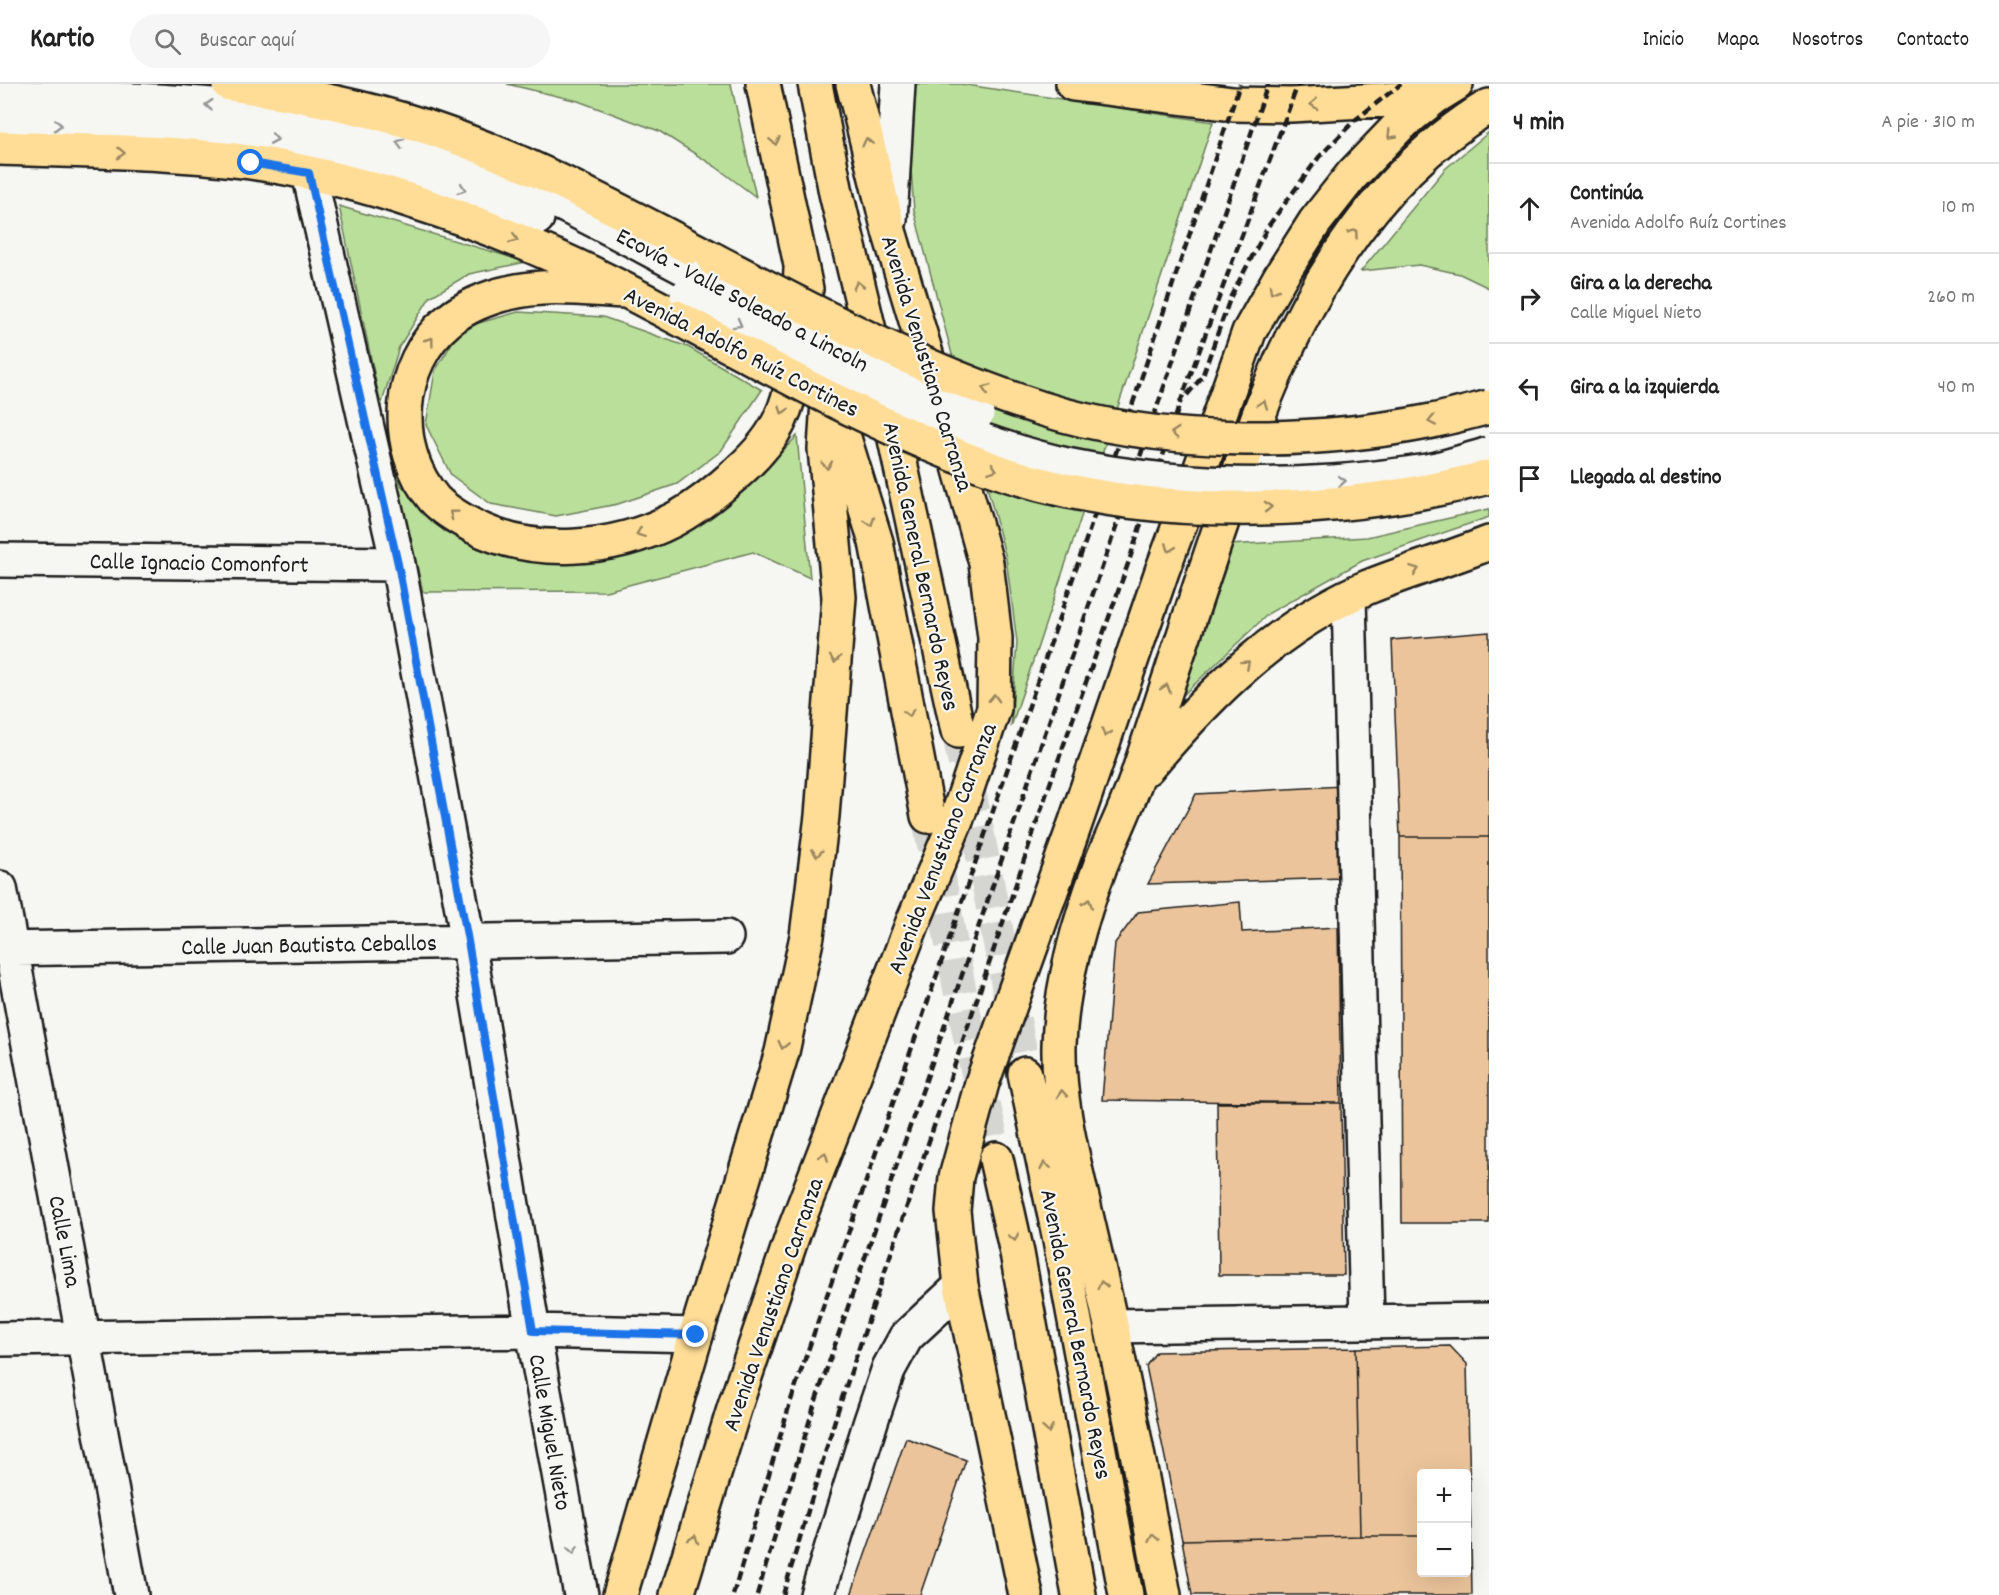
<!DOCTYPE html>
<html lang="es">
<meta charset="utf-8">
<style>
body{margin:0;font-family:Dekko,sans-serif;background:#f6f6f6;color:#222}
.controls{position:absolute;right:18px;bottom:18px;display:grid;overflow:hidden;border-radius:6px;box-shadow:0 6px 24px #0002}
.controls button{width:54px;height:54px;display:grid;place-items:center;padding:0;border:0;border-bottom:2px solid #e0e0e0;background:#fff;color:#222;font:30px sans-serif}
.stop{position:absolute;width:18px;height:18px;margin:-14px;border:4px solid #1a73e8;border-radius:50%;background:#fff}
.stop.end{background:#1a73e8;border-color:#fff;box-shadow:0 2px 6px #0008}
.list{margin:0;padding:0;list-style:none}
h2{display:flex;justify-content:space-between;align-items:center;height:78px;margin:0;padding:0 24px;font-size:26px}
h2 small{font-size:20px;font-weight:400;color:#767676}
.list li{display:grid;grid-template-columns:39px 1fr auto;gap:18px;align-items:center;box-sizing:border-box;height:90px;padding:0 24px;border-top:2px solid #e0e0e0}
.list b{display:block;font-size:22px;white-space:nowrap}
.list p{margin:0;font-size:20px;white-space:nowrap;color:#767676}
.list em{font-size:20px;font-style:normal;color:#767676}
.icon{flex:none;width:33px;height:33px;fill:none;stroke:currentColor;stroke-width:2;stroke-linecap:round;stroke-linejoin:round}
.map{position:relative;flex:none;width:1489px;height:1511px;overflow:hidden}
header{display:flex;align-items:center;gap:36px;box-sizing:border-box;height:84px;padding:0 30px;background:#fff;border-bottom:2px solid #e0e0e0}
header strong{font-size:28px}
nav{display:flex;gap:33px;margin-inline-start:auto;font-size:21px}
.search{width:420px;height:54px;background:#f6f6f6;display:flex;align-items:center;gap:15px;box-sizing:border-box;padding:0 21px;border-radius:33px;color:#767676;font-size:22px}
main{display:flex}
aside{flex:1;background:#fff}
.map>svg:first-child{display:block}
</style>
<header>
<strong>Kartio</strong>
<div class="search"><svg class="icon" aria-label="search" viewBox="0 0 24 24"><circle cx="10" cy="10" r="6"/><path d="M15 15l6 6"/></svg>Buscar aquí</div>
<nav><a>Inicio</a><a>Mapa</a><a>Nosotros</a><a>Contacto</a></nav>
</header>
<main>
<div class="map">
<svg width="1489" height="1511" viewBox="0 0 1489 1511">
<rect width="100%" height="100%" fill="#f6f6f2"/>
<filter id="ink" filterUnits="userSpaceOnUse"><feTurbulence type="fractalNoise" baseFrequency=".0167" numOctaves="2"/><feDisplacementMap in="SourceGraphic" scale="12" xChannelSelector="R" yChannelSelector="G"/><feConvolveMatrix kernelMatrix="1 2 1 2 8 2 1 2 1" color-interpolation-filters="sRGB"/></filter>
<g filter="url(#ink)">
<!-- green -->
<path fill="#badf9a" stroke="#6b7e5b" stroke-width="1.5" d="M 507,0 L 731,0 L 756,113 L 716,83 L 659,47 L 578,17 Z
M 912,0 L 960,0 L 1213,38 L 1011,643 L 1017,558 L 1006,474 L 914,127 L 909,58 Z
M 1489,48 L 1489,204 L 1460,190 L 1419,181 L 1361,187 L 1445,85 Z
M 339,122 L 526,178 L 469,190 L 430,213 L 399,263 L 381,322 Z
M 518,228 L 603,233 L 688,263 L 762,306 L 721,367 L 677,400 L 618,420 L 556,432 L 491,420 L 451,391 L 426,341 L 435,287 L 461,244 Z
M 797,352 L 810,494 L 753,468 L 606,507 L 423,508 L 387,355 L 401,401 L 444,447 L 512,471 L 684,448 L 747,404 Z
M 1489,425 L 1489,433 L 1362,477 L 1269,529 L 1178,616 L 1228,461 L 1367,453 Z"/>
<!-- building -->
<path fill="#ebc49b" stroke="#1c1c1c" stroke-width="1.5" d="M 1489,548 L 1489,753 L 1400,753 L 1392,556 Z
M 1343,702 L 1343,794 L 1148,800 L 1196,710 Z
M 1400,753 L 1489,753 L 1489,1139 L 1402,1139 Z
M 1240,818 L 1242,848 L 1338,843 L 1341,1019 L 1102,1016 L 1115,859 L 1138,828 Z
M 1217,1019 L 1341,1019 L 1344,1191 L 1219,1191 Z
M 1450,1262 L 1467,1280 L 1471,1452 L 1466,1452 L 1466,1390 L 1422,1390 L 1422,1452 L 1360,1452 L 1356,1264 Z
M 1356,1264 L 1360,1452 L 1182,1456 L 1146,1282 L 1156,1268 Z
M 906,1354 L 966,1376 L 920,1511 L 851,1511 Z
M 1360,1452 L 1422,1452 L 1422,1488 L 1466,1488 L 1466,1452 L 1471,1452 L 1472,1511 L 1192,1511 L 1182,1456 Z"/>
<g fill="none" stroke-linecap="round" stroke-linejoin="round">
<!-- major-tunnel -->
<path stroke="#d5d5d2" stroke-width="33" stroke-dasharray="33 16" stroke-linecap="butt" d="M 958,647 L 1025,990
M 928,732 L 962,918 L 996,1075"/>
<defs>
<path id="minor" d="M 0,13 C 74,15 149,14 222,22 C 331,32 446,67 545,112 C 599,137 650,166 702,193
M 0,39 C 89,42 179,41 268,53 C 360,66 451,97 537,134
M 309,89 L 398,480 L 468,857 L 533,1247 L 581,1511
M 890,136 L 898,0
M 1274,378 C 1347,376 1419,368 1489,350
M 0,476 L 398,480
M 1349,513 L 1367,1238
M 0,804 L 131,1511
M 0,865 L 726,853
M 1112,1242 L 1489,1236
M 0,1255 L 533,1247 L 696,1251
M 817,1511 L 871,1337 L 889,1284 L 906,1253 L 961,1202"/>
<path id="major" d="M 229,0 C 289,8 349,20 407,37 C 515,69 614,124 714,176
M 763,0 L 806,205
M 815,0 L 836,109 L 893,346 L 958,647
M 853,0 L 889,147 L 936,303
M 1073,0 L 1233,20 L 1291,21 L 1435,13
M 0,64 C 83,67 167,67 250,78 C 347,92 455,128 545,168 C 590,187 633,210 676,233
M 625,207 C 586,205 546,199 508,209 C 488,213 463,224 448,237 C 396,280 391,364 434,415 C 444,426 460,435 473,442 C 533,473 613,467 673,436 C 694,425 713,410 730,395 C 749,379 768,360 779,338 C 802,292 798,235 801,185
M 836,328 L 876,458 L 928,732
M 1147,684 C 1209,610 1278,541 1368,503 C 1408,487 1449,475 1489,459
M 1025,990 L 1059,1151 L 1126,1511
M 996,1075 L 1017,1169 L 1079,1511
M 620,1511 L 696,1251 L 782,968 L 807,852 L 822,732 L 839,513 L 825,365 L 829,301
M 677,1511 L 734,1325 L 793,1150 L 913,838 L 956,737 L 994,624 L 995,554 L 986,479 L 950,350
M 1026,1511 L 961,1202 L 953,1127 L 956,1093 L 982,999 L 1075,740 L 1162,487 L 1199,389 L 1249,248 L 1280,193 L 1315,138 L 1352,91 L 1399,42 L 1435,13 L 1456,0
M 1164,1511 C 1146,1418 1130,1324 1109,1232 C 1100,1190 1090,1148 1080,1105 C 1069,1058 1058,1010 1059,961 C 1061,899 1079,838 1101,780 C 1113,750 1128,721 1138,690 C 1168,600 1197,510 1228,420 C 1242,382 1253,343 1269,305 C 1315,193 1383,86 1489,22"/>
</defs>
<!-- minor casing -->
<use href="#minor" stroke="#1c1c1c" stroke-width="38"/>
<!-- major casing -->
<use href="#major" stroke="#1c1c1c" stroke-width="38"/>
<!-- minor -->
<use href="#minor" stroke="#f6f6f2" stroke-width="33"/>
<!-- major -->
<use href="#major" stroke="#ffdd96" stroke-width="33"/>
<!-- rail -->
<path stroke="#1c1c1c" stroke-width="4.5" stroke-dasharray="9 4.5" stroke-linecap="butt" d="M 1187,311 L 1202,293 L 1231,212 L 1269,141 L 1319,73 L 1355,36 L 1401,0
M 733,1511 L 790,1319 L 1135,313 L 1240,0
M 757,1511 L 814,1322 L 1268,0
M 783,1511 L 837,1329 L 1046,711 L 1130,474 L 1180,319 L 1298,0"/>
<defs>
<path id="minor-bridge" d="M 702,193 C 792,242 881,297 977,330
M 687,211 C 763,254 839,300 920,333 C 968,352 1017,370 1067,381 C 1155,399 1243,404 1333,398 C 1368,395 1403,392 1437,385 C 1454,381 1472,375 1489,370"/>
<path id="major-bridge" d="M 714,176 C 820,231 926,288 1040,324 C 1158,362 1311,361 1432,337 C 1451,333 1470,328 1489,323
M 676,233 C 778,288 880,344 989,384 C 1138,439 1337,433 1489,393"/>
</defs>
<!-- minor-bridge casing -->
<use href="#minor-bridge" stroke="#1c1c1c" stroke-width="38" stroke-linecap="butt"/>
<!-- major-bridge casing -->
<use href="#major-bridge" stroke="#1c1c1c" stroke-width="38" stroke-linecap="butt"/>
<!-- minor-bridge -->
<use href="#minor-bridge" stroke="#f6f6f2" stroke-width="33"/>
<!-- major-bridge -->
<use href="#major-bridge" stroke="#ffdd96" stroke-width="33"/>
</g>
<!-- one-way arrows -->
<defs><path id="oneway-chevron" d="M-2-3.5L2.5 0L-2 3.5" fill="none" stroke-width="1.6" stroke-linecap="round" stroke-linejoin="round" transform="scale(1.5)"/></defs>
<g stroke="#99865f">
<use href="#oneway-chevron" transform="translate(1314 20) rotate(177)"/>
<use href="#oneway-chevron" transform="translate(1391 51) rotate(134)"/>
<use href="#oneway-chevron" transform="translate(775 57) rotate(78)"/>
<use href="#oneway-chevron" transform="translate(867 58) rotate(-104)"/>
<use href="#oneway-chevron" transform="translate(121 69) rotate(2)"/>
<use href="#oneway-chevron" transform="translate(1354 149) rotate(-55)"/>
<use href="#oneway-chevron" transform="translate(514 155) rotate(22)"/>
<use href="#oneway-chevron" transform="translate(858 201) rotate(-103)"/>
<use href="#oneway-chevron" transform="translate(1273 206) rotate(119)"/>
<use href="#oneway-chevron" transform="translate(430 257) rotate(-53)"/>
<use href="#oneway-chevron" transform="translate(986 305) rotate(-160)"/>
<use href="#oneway-chevron" transform="translate(1263 320) rotate(-71)"/>
<use href="#oneway-chevron" transform="translate(783 326) rotate(109)"/>
<use href="#oneway-chevron" transform="translate(1432 337) rotate(169)"/>
<use href="#oneway-chevron" transform="translate(1175 349) rotate(-175)"/>
<use href="#oneway-chevron" transform="translate(827 381) rotate(85)"/>
<use href="#oneway-chevron" transform="translate(993 385) rotate(19)"/>
<use href="#oneway-chevron" transform="translate(1268 423) rotate(-1)"/>
<use href="#oneway-chevron" transform="translate(453 430) rotate(-143)"/>
<use href="#oneway-chevron" transform="translate(870 438) rotate(72)"/>
<use href="#oneway-chevron" transform="translate(640 449) rotate(159)"/>
<use href="#oneway-chevron" transform="translate(1170 464) rotate(111)"/>
<use href="#oneway-chevron" transform="translate(1415 486) rotate(-20)"/>
<use href="#oneway-chevron" transform="translate(835 575) rotate(94)"/>
<use href="#oneway-chevron" transform="translate(1246 580) rotate(-42)"/>
<use href="#oneway-chevron" transform="translate(1166 604) rotate(-72)"/>
<use href="#oneway-chevron" transform="translate(994 614) rotate(-88)"/>
<use href="#oneway-chevron" transform="translate(909 629) rotate(79)"/>
<use href="#oneway-chevron" transform="translate(1106 649) rotate(109)"/>
<use href="#oneway-chevron" transform="translate(817 769) rotate(97)"/>
<use href="#oneway-chevron" transform="translate(1088 819) rotate(-71)"/>
<use href="#oneway-chevron" transform="translate(783 961) rotate(103)"/>
<use href="#oneway-chevron" transform="translate(1062 1010) rotate(-94)"/>
<use href="#oneway-chevron" transform="translate(824 1072) rotate(-69)"/>
<use href="#oneway-chevron" transform="translate(1045 1082) rotate(-102)"/>
<use href="#oneway-chevron" transform="translate(1014 1153) rotate(77)"/>
<use href="#oneway-chevron" transform="translate(1102 1201) rotate(-103)"/>
<use href="#oneway-chevron" transform="translate(1048 1345) rotate(80)"/>
<use href="#oneway-chevron" transform="translate(1153 1454) rotate(-101)"/>
<use href="#oneway-chevron" transform="translate(694 1455) rotate(-73)"/>
</g>
<g stroke="#949492">
<use href="#oneway-chevron" transform="translate(209 21) rotate(-176)"/>
<use href="#oneway-chevron" transform="translate(58 41) rotate(1)"/>
<use href="#oneway-chevron" transform="translate(274 55) rotate(10)"/>
<use href="#oneway-chevron" transform="translate(400 59) rotate(-164)"/>
<use href="#oneway-chevron" transform="translate(462 105) rotate(20)"/>
<use href="#oneway-chevron" transform="translate(738 240) rotate(29)"/>
<use href="#oneway-chevron" transform="translate(1342 397) rotate(-4)"/>
<use href="#oneway-chevron" transform="translate(573 1466) rotate(80)"/>
</g>
</g>
<g fill="none" stroke-linecap="round" stroke-linejoin="round" filter="url(#ink)">
<!-- route -->
<path stroke="#1a73e8" stroke-width="8" d="M 251,79 L 309,89 L 398,480 L 468,857 L 533,1247 L 696,1251"/>
</g>
<g text-anchor="middle" stroke-width="4.5" stroke-linejoin="round" paint-order="stroke">
<!-- street labels -->
<g font-size="24" fill="#1c1c1c" stroke="#f6f6f2">
<text transform="translate(743 215) rotate(28)" y="8">Ecovía - Valle Soleado a Lincoln</text>
<text transform="translate(742 267) rotate(27)" y="8">Avenida Adolfo Ruíz Cortines</text>
<text transform="translate(928 279) rotate(73)" y="8">Avenida Venustiano Carranza</text>
<text transform="translate(199 478) rotate(1)" y="8">Calle Ignacio Comonfort</text>
<text transform="translate(922 482) rotate(78)" y="8">Avenida General Bernardo Reyes</text>
<text transform="translate(941 764) rotate(-69)" y="8">Avenida Venustiano Carranza</text>
<text transform="translate(309 860) rotate(-1)" y="8">Calle Juan Bautista Ceballos</text>
<text transform="translate(66 1157) rotate(79)" y="8">Calle Lima</text>
<text transform="translate(772 1220) rotate(-71)" y="8">Avenida Venustiano Carranza</text>
<text transform="translate(1077 1250) rotate(79)" y="8">Avenida General Bernardo Reyes</text>
<text transform="translate(551 1348) rotate(80)" y="8">Calle Miguel Nieto</text>
</g>
</g>
</svg>
<div class="controls">
<button>+</button>
<button>−</button>
</div>
<div class="stop" style="left:251px;top:79px"></div>
<div class="stop end" style="left:696px;top:1251px"></div>
</div>
<aside>
<h2>4 min<small>A pie · 310 m</small></h2>
<ul class="list">
<li><svg class="icon" aria-label="ahead" viewBox="0 0 24 24"><path d="M12 20V5M6 11l6-6 6 6"/></svg><div><b>Continúa</b><p>Avenida Adolfo Ruíz Cortines</p></div><em>10 m</em></li>
<li><svg class="icon" aria-label="right" viewBox="0 0 24 24"><path d="M7 20v-9h11M14 6l5 5-5 5"/></svg><div><b>Gira a la derecha</b><p>Calle Miguel Nieto</p></div><em>260 m</em></li>
<li><svg class="icon" aria-label="left" viewBox="0 0 24 24"><path d="M17 20v-9H6M10 6l-5 5 5 5"/></svg><div><b>Gira a la izquierda</b></div><em>40 m</em></li>
<li><svg class="icon" aria-label="arrive" viewBox="0 0 24 24"><path d="M6 21V4h12l-3 4 3 4H6"/></svg><div><b>Llegada al destino</b></div></li>
</ul>
</aside>
</main>
